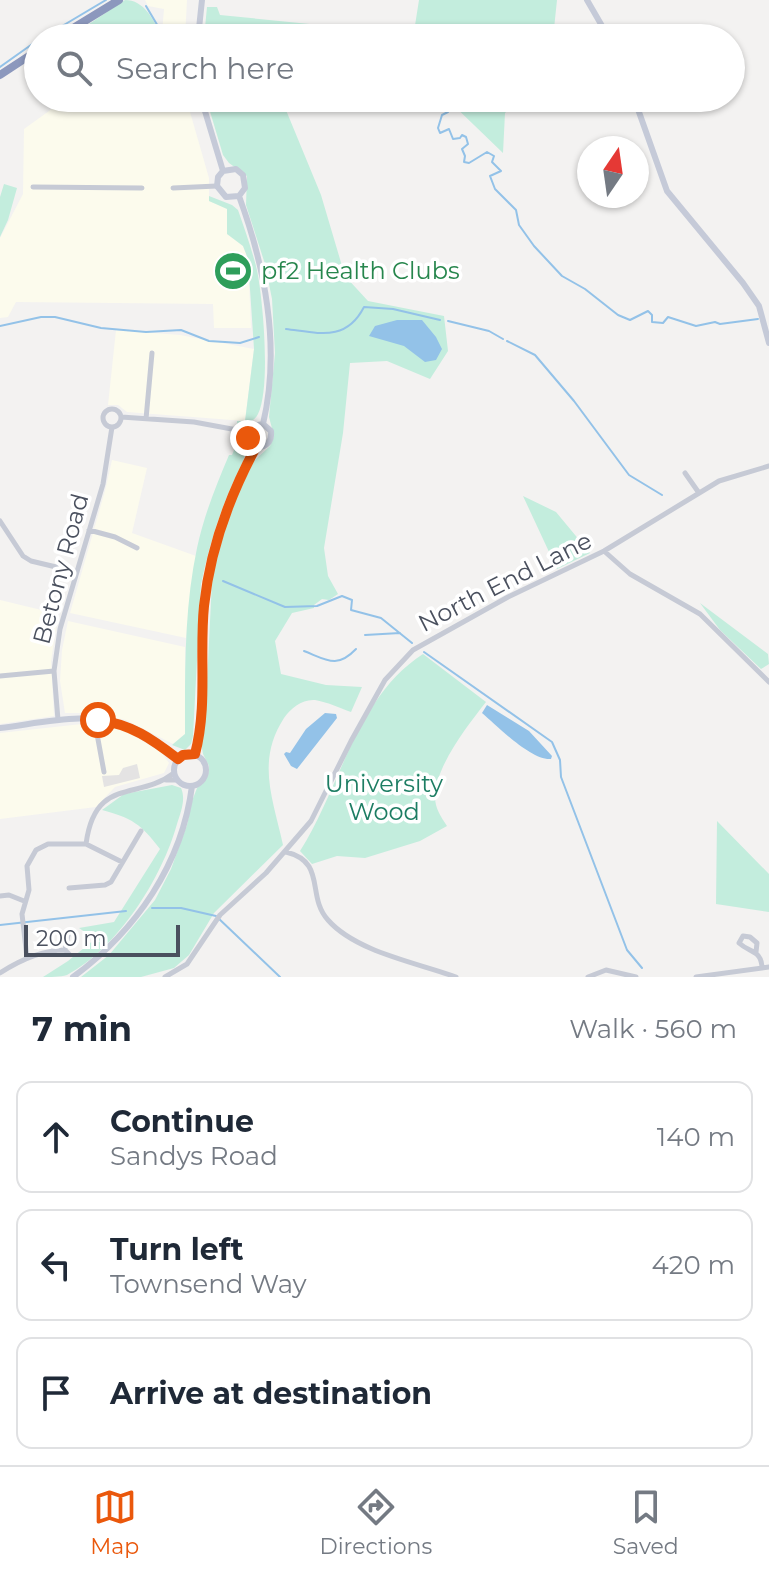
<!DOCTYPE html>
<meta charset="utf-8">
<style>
body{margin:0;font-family:Montserrat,sans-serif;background:#f6f6f7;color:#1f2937}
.compass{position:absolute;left:577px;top:136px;width:72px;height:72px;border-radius:50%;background:#fff;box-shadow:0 2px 6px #0004;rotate:13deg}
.scale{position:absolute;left:24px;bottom:20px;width:156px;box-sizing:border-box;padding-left:8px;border:4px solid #4a505e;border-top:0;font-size:22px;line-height:28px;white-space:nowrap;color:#4a505e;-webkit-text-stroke:6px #fff;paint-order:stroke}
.stop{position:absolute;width:24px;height:24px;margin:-18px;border:6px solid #ea580c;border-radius:50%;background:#fff}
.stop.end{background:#ea580c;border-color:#fff;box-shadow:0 2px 8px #0008}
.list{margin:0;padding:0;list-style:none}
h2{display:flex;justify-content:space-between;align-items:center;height:104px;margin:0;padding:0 32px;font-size:34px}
h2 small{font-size:26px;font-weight:400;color:#747a83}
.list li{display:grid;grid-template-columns:52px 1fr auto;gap:24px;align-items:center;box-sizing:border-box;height:112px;margin:0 16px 16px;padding:0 16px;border:2px solid #e0e1e3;border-radius:16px}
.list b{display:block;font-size:30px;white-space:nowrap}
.list p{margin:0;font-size:26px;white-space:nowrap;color:#747a83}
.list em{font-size:26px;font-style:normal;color:#747a83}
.icon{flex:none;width:44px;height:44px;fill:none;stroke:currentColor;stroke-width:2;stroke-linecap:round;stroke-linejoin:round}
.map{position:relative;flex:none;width:769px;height:977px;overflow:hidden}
.search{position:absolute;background:#fff;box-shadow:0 2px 6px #0004;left:24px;right:24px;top:24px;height:88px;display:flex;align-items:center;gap:20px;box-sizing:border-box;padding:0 28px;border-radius:44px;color:#747a83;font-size:30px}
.sheet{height:488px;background:#fff}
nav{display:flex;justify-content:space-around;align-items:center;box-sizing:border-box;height:112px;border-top:2px solid #e0e1e3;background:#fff;font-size:22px;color:#747a83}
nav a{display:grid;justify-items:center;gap:4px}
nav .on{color:#ea580c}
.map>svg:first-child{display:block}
</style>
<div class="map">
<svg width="769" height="977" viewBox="0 0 769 977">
<rect width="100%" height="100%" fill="#f3f2f1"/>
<!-- commercial -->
<path fill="#fcfbed" d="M 145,0 L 187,0 L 185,38 L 162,33 L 164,9 L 148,6 Z
M 67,98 L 186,98 L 209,178 L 209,201 L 227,208 L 232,236 L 243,246 L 248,258 L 251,328 L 214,328 L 213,304 L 16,302 L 8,317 L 0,318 L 0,238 L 23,194 L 24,129 Z
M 116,330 L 180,335 L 254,349 L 245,421 L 127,412 L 118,405 L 108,405 Z
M 112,460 L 147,468 L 132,533 L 196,556 L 186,638 L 70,613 L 105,491 Z
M 0,600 L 58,614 L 51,662 L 54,716 L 0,724 Z
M 68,621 L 185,647 L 185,734 L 173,744 L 126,720 L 91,713 L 65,713 L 60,681 L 62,650 Z
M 100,722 L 127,731 L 162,753 L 169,763 L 164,773 L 115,787 L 96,807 L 0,819 L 0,733 Z"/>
<!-- education -->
<path fill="#e4e3e3" d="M 137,764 L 140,778 L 104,787 L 102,776 L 119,775 L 123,768 Z"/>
<!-- green -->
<path fill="#c3eddd" d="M 125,0 C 144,0 153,19 161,35 L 158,38 L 68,38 Z
M 419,0 L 557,0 L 553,38 L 413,38 Z
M 207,7 L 217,7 L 220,15 L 390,32 L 390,38 L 204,38 Z
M 206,98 L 281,98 L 321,195 L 345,276 L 368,301 L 444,316 L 448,351 L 430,379 L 387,361 L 350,363 L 343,433 L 324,548 L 328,576 L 338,594 L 329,600 L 322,599 L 314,605 L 314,608 L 292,613 L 275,641 L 281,674 L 326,685 L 362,687 L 351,712 C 340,708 327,702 315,700 C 302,699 291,708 284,718 C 256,761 273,799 283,845 L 214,913 L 189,955 L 174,968 L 141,977 L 81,977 L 109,955 L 155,900 L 171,869 L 187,825 L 192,801 L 197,788 L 208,776 L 209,766 L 203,754 L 201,743 L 206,704 L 212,580 L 219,545 L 240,489 L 254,461 L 270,446 L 274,436 L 269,417 L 275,353 L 272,299 L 265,264 L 246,205 L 247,176 L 229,163 L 223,155 Z
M 446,98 L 521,98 L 505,113 L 503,153 Z
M 4,184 L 17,188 L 8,220 L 0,237 L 0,197 Z
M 209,196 L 232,205 L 238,210 C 245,230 252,250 257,270 C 263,300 271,387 258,414 C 254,422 246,424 237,424 L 237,421 L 245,421 L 254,349 L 248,259 L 243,246 L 227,234 L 227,209 L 209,201 Z
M 235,436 L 245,444 C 247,455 242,464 237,474 C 220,509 209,546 201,584 L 193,736 L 191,744 L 185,750 L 172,745 L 185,734 C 185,672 184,609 197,548 C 204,515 216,486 229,455 L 232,455 L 237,443 L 234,440 Z
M 523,496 L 556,512 L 590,553 L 557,569 Z
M 700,603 L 768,654 L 769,664 L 761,669 L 720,630 Z
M 423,654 L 486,702 C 468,725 435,767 435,797 C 435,808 441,817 447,826 L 420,841 L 365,858 L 337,856 L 312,864 L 300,851 C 341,787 355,698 423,654 Z
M 172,785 L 181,788 C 186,799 181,812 177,824 C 162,878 118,948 67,975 C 60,977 50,977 43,977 L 68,961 L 95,939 L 79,928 L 114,922 L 160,849 C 141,824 132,818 102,810 L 124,794 Z
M 717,821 L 769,874 L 769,912 L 716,904 Z"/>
<!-- water -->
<path fill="#93c2e8" d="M 397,320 L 422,320 L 436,337 L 442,349 L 436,360 L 425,362 L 404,346 L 369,336 L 375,326 Z
M 487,705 L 529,731 L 552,756 L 551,759 C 532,761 497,726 482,713 Z
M 325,713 L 336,714 L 337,718 L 297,769 L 291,766 L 284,754 L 286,752 L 290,753 L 306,729 Z"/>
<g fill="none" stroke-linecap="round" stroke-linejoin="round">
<!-- stream -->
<path stroke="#93c2e8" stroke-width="2" d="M 146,6 L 165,38
M 42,38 L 106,0
M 0,67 L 38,40
M 435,98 L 436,105 L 443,105 L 448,112 L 442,115 L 438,128 L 440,133 L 449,129 L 453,139 L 460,138 L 462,135 L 466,137 L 468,144 L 462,149 L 465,156 L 464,162 L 469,163 L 487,152 L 494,156 L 492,162 L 501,171 L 490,176 L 495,189 L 516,210 L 519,225 L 534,246 L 562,276 L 585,289 L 618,315 L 630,320 L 648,311 L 652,315 L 652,322 L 663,323 L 668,317 L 696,326 L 715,322 L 720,324 L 758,319
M 448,321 L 489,331 L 503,339
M 0,326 L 41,317 L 55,317 L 101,328 L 146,332 L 181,330 L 209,341 L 225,342 L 240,343 L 259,337
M 286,329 C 319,333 346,342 364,307 L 393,309 L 440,320
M 507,341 L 535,355 L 574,401 L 629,475 L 662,495
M 223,581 L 285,607 L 317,606 L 342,596 L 352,600 L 351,610 L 381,618 L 412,643
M 365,635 L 400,633
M 304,651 C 327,660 337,669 356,649
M 424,652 L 552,742 L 560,760 L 561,777 L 627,950 L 642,968
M 152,908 L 181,908 L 216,916 L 280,977
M 0,925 L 126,911"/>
<!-- street -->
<path stroke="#c6cad5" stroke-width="5" d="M 33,187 L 142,188
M 173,188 L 217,186
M103 418a9 9 0 1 1 18 0a9 9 0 1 1-18 0Z
M 121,417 L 194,422 L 248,432
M 146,419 L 152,353
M 685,473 L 699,493
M 0,521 L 23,556 L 31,561 L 77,572
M 89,530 L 115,537 L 137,548
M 604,551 L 630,574 L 700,614 L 769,682
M 0,676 L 54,671
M 58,720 L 54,671 L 60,629 L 103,484 L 112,427
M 98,720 L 95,723 L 104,772
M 166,780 L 177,780
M 86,844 C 95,776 138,801 174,773
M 286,852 C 327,862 306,896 328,920 C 356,952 418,963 456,977
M 69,888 L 105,885 L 111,882 L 141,831
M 0,896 L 9,895 L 24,901
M 65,950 L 68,935
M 756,952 L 757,943 L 750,937 L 743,936 L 739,943 C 750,953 761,950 762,967
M 27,958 L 22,914 L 29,890 L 27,866 L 36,850 L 48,844 L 86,844 L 122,862
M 0,973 C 20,960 41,950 65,950 L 69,954
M 165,977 L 187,964 L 220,915 L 266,873 L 311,821 L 351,741 L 385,680 L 413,650 L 508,597 L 604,551 L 719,481 L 769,466
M 588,977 L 606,970 L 636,977
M 696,977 L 769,967"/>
<!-- secondary -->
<path stroke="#c5cad8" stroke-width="6" d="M 587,0 L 609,38
M 198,38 L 202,0
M 201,98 L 223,171 L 218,177 L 217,186 L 226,197 L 239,196 L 245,188 L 243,175 L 236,169 L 223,171
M 634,98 L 667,191 L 743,283 L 759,306 L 769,343
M 239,196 C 265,267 281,348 263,424
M 256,447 L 249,442 L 248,432 L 253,426 L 263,424
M 0,728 C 42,723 90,710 131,727 C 148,734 163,747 178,759
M174 770a16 16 0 1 1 32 0a16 16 0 1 1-32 0Z
M 195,754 C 207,705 199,655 204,605 C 210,549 229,496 256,447 C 267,448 272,441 271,431 L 263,424
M 73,977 C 136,931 182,864 192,786"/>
<!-- highway -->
<path stroke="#8c98bd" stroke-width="8" d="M 57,38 L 119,0
M 0,75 L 38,50"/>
</g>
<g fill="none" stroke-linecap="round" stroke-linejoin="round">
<!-- route -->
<path stroke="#ea580c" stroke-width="10" d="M 98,720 C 131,724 152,739 178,759 L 183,755 L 195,754 C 208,705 199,655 204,606 C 210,549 229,497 256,447 L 248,438"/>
</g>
<!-- icons -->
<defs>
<symbol id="stadium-disc" viewBox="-11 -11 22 22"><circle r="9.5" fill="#2e9e5b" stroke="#fff"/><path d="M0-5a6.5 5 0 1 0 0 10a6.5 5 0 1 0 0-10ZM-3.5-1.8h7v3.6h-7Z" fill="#fff"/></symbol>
</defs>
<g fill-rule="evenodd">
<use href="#stadium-disc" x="211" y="249" width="44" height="44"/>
</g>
<g text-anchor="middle" stroke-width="7" stroke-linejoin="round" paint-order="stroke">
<!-- leisure labels -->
<g font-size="24" fill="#27864d" stroke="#fff" text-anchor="start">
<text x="261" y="279">pf2 Health Clubs</text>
</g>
<!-- street labels -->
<g font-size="24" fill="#4a505e" stroke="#fff">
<text transform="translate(61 569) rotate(-75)" y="8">Betony Road</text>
<text transform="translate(505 582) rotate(-27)" y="8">North End Lane</text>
</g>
<!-- park labels -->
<g font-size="24" fill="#1d7d63" stroke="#fff">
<text x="384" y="792">University<tspan x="384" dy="28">Wood</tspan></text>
</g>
</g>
</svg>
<svg class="compass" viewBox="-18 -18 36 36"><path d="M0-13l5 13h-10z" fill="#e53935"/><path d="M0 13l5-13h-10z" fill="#747a83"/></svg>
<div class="scale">200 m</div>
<div class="stop" style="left:98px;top:720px"></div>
<div class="stop end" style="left:248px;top:438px"></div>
<div class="search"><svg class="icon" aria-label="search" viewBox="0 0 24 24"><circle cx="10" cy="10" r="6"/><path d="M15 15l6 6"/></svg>Search here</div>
</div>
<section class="sheet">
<h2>7 min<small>Walk · 560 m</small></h2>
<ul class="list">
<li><svg class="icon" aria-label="ahead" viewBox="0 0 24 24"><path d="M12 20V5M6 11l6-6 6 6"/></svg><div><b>Continue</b><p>Sandys Road</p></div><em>140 m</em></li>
<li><svg class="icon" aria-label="left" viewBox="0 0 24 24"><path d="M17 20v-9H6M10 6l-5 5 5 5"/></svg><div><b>Turn left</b><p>Townsend Way</p></div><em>420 m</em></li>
<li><svg class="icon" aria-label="arrive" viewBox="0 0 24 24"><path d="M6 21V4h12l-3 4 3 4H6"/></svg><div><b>Arrive at destination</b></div></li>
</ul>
</section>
<nav>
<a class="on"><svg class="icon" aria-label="map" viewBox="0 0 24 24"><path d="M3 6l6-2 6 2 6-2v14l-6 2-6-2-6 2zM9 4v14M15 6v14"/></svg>Map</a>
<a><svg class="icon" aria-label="directions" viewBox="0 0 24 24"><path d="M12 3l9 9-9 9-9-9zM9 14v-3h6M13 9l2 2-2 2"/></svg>Directions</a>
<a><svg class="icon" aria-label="saved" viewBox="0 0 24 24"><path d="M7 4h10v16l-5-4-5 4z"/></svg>Saved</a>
</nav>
